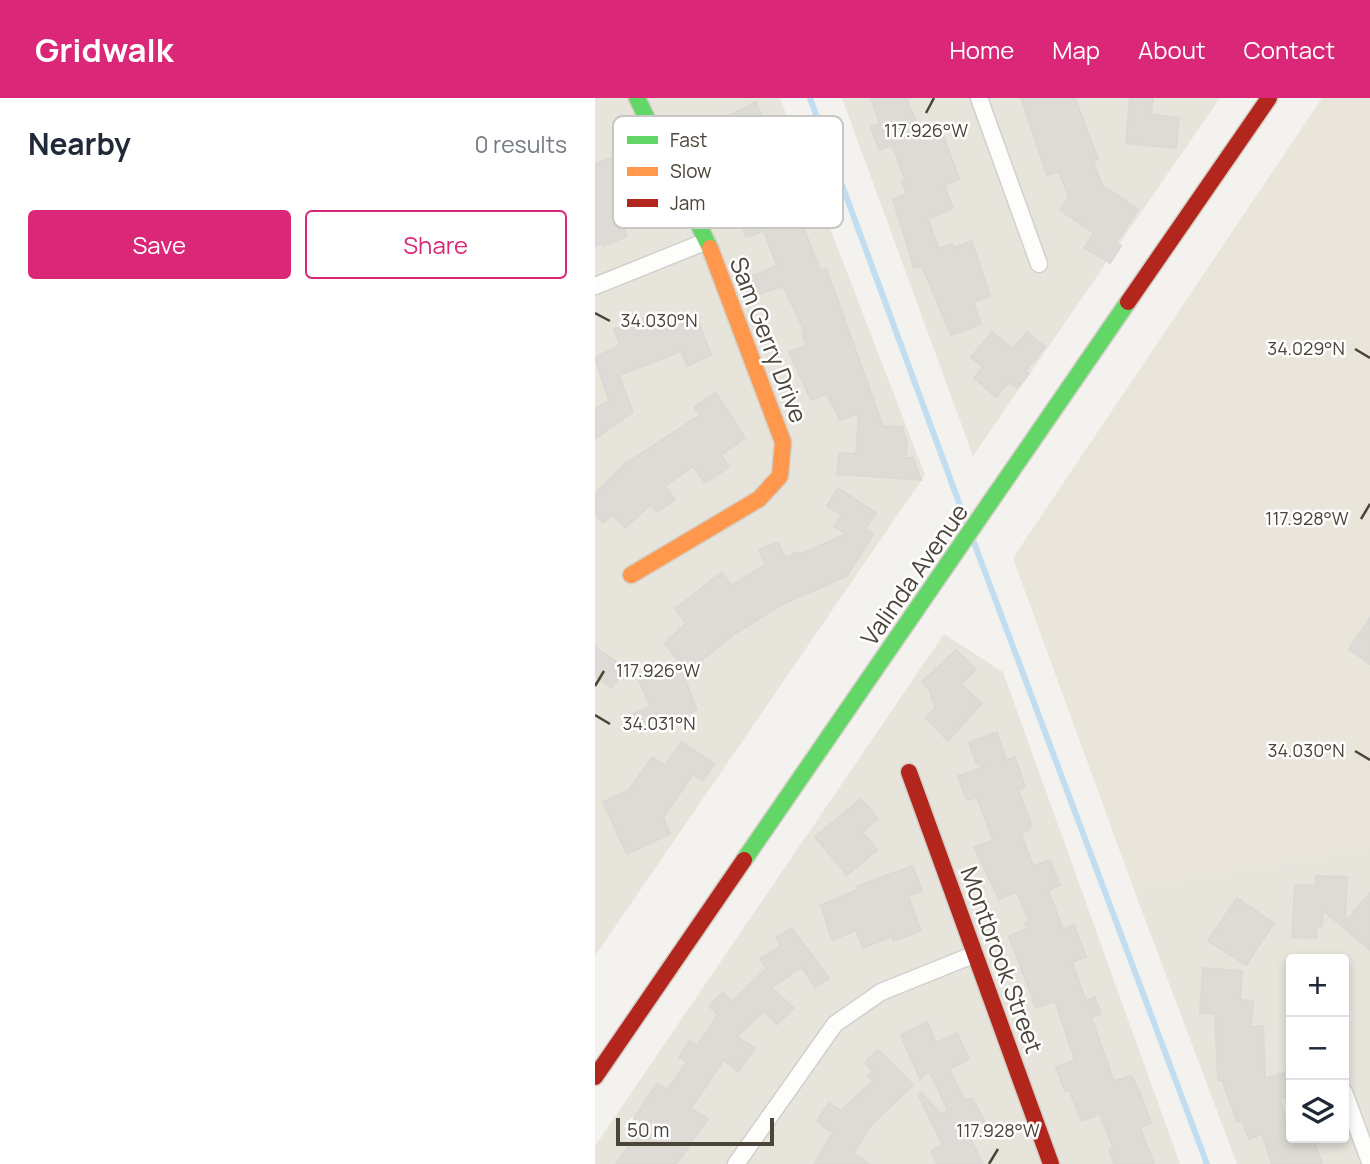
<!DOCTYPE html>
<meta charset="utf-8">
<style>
body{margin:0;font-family:Manrope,sans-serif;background:#f2f2f3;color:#1f2937}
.controls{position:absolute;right:21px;bottom:21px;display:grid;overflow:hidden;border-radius:7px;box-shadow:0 4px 10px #0003}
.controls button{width:63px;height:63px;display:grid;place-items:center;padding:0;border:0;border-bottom:2px solid #e0e1e3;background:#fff;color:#1f2937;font:35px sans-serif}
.scale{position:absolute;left:21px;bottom:18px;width:158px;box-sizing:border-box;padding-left:7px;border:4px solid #4b4439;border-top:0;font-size:19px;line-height:24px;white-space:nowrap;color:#4b4439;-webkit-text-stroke:5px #fff;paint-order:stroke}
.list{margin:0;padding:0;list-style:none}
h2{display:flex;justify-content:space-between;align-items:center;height:91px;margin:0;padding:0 28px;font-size:30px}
h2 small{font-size:23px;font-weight:400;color:#747a83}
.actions{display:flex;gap:14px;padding:21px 28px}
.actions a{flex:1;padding:16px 0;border:2px solid #db2777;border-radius:7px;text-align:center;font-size:24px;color:#db2777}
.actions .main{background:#db2777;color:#fff}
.icon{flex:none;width:38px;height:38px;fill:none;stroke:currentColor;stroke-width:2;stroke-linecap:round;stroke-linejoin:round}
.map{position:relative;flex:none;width:775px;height:1066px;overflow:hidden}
header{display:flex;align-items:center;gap:42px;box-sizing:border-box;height:98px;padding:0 35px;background:#db2777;color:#fff}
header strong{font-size:33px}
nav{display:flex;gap:38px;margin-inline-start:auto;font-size:24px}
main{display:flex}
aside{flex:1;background:#fff}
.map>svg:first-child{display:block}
</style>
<header>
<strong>Gridwalk</strong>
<nav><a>Home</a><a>Map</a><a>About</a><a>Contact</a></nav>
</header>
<main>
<aside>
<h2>Nearby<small>0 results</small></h2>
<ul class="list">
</ul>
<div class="actions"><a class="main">Save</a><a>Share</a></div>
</aside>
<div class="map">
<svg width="775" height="1066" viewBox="0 0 775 1066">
<rect width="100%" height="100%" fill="#f4f2ee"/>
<!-- residential -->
<path fill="#e7e4dc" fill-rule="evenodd" d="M 0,0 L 185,0 L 330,377 L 0,858 Z
M 247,0 L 625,0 L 378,358 Z
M 349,536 L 408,574 L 585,1066 L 0,1066 L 0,1048 Z
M 775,751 L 775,1066 L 642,1066 L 539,792 ZM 696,861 L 749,861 L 749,1040 L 696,1040 Z"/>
<!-- education -->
<path fill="#eae5da" d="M 727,0 L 775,0 L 775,751 L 539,792 L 418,460 Z"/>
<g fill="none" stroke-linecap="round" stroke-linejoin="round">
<!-- stream -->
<path stroke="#c0ddf1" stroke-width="6" d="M 215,0 L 373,429
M 378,442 L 612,1066"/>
</g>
<!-- building -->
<path fill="#dedbd6" stroke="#dcd9d4" stroke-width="2" d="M 276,0 L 311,0 L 327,38 L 346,31 L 364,81 L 349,87 L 358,110 L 333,121 L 344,151 L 357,146 L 359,150 L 377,143 L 395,198 L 378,204 L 386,226 L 356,237 L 327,168 L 319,170 L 298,101 L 312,96 L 307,84 L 310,82 L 297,47 L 284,52 L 276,29 L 285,26 Z
M 426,0 L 480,0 L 503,61 L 498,63 L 507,87 L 543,111 L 521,144 L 526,148 L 515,165 L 489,150 L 499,135 L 465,112 L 474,100 L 464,73 L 452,77 Z
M 535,0 L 558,0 L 556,16 L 584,20 L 581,50 L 531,45 Z
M 161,4 L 186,66 L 173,70 L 193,122 L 204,118 L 225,172 L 231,170 L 288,328 L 307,329 L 312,343 L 311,360 L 318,360 L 326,382 L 242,376 L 244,355 L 261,356 L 264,315 L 245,322 L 232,296 L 216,302 L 194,254 L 212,248 L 207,235 L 210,234 L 188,188 L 154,199 L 147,182 L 182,168 L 169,133 L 151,139 L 136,94 L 152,87 L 147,74 L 149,74 L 135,36 L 126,22 Z
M 21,58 L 40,104 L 23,111 L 32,138 L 9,148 L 7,145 L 0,148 L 0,66 Z
M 69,213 L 76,229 L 103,222 L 116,257 L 92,268 L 86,253 L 24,277 L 38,314 L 0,341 L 0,311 L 14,303 L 0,260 L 25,247 L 19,231 Z
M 397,234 L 418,251 L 432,234 L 450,249 L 430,273 L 434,276 L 422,290 L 414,284 L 401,299 L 379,280 L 388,269 L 376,259 Z
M 121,295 L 150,340 L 126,357 L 134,369 L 110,385 L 98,368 L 70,388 L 80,402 L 62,414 L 56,406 L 30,430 L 18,417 L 8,425 L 0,416 L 0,396 L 30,366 L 105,317 L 99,309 Z
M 243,390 L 281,415 L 270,431 L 278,436 L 252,478 L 190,505 L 138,537 L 92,574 L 70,545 L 91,525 L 80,511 L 127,474 L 136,488 L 170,467 L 164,452 L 183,444 L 190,460 L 203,454 L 204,457 L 251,436 L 239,428 L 247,417 L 232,408 Z
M 775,520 L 775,566 L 754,551 Z
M 0,549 L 30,570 L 17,590 L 0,578 Z
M 361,552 L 381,571 L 366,587 L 387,605 L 353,643 L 331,620 L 340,610 L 334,591 L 327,584 Z
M 84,566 L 102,612 L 46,635 L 38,616 L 56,609 L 44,582 Z
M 402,634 L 411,662 L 420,659 L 430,689 L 423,691 L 436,726 L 434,732 L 426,735 L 438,768 L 455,762 L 465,787 L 453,792 L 468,831 L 479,827 L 491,859 L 477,864 L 491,903 L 500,899 L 506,916 L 496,919 L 519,983 L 537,978 L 546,998 L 556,1025 L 545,1029 L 559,1066 L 519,1066 L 514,1052 L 518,1050 L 505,1016 L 487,1023 L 474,992 L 470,993 L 461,969 L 480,962 L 460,903 L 441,910 L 414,838 L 432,831 L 430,825 L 434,824 L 422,794 L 404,801 L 379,749 L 398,742 L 382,699 L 372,702 L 363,678 L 389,669 L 381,664 L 374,645 Z
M 87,644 L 119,666 L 108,683 L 98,676 L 68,720 L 75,736 L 32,756 L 8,704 L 34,692 L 57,659 L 70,668 Z
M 266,701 L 283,721 L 267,734 L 282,752 L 252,777 L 220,739 Z
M 318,768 L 327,793 L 313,798 L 326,833 L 298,843 L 297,838 L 268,850 L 261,832 L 237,842 L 226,807 L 265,791 L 262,788 Z
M 721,778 L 752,779 L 750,824 L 775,795 L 775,852 L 728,812 L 727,828 L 722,828 L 721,840 L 697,839 L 700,787 L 721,788 Z
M 642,800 L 679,825 L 651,867 L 613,843 Z
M 197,830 L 234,880 L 220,889 L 207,869 L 176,890 L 199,910 L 182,926 L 169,913 L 142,939 L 160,950 L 143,974 L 129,962 L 96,1010 L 113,1021 L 81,1066 L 21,1066 L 41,1037 L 33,1030 L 62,985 L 72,992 L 92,964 L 84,959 L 95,943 L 102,948 L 123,917 L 114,908 L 128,894 L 137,904 L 172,870 L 165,861 L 186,848 L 181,840 Z
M 608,870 L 647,873 L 645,902 L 658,903 L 656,929 L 668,928 L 670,981 L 696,972 L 696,997 L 685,1001 L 696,1040 L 718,1040 L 727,1066 L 677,1066 L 667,1036 L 654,1041 L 647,1022 L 642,1024 L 627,982 L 623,982 L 620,916 L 605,915 Z
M 332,924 L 341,945 L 362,935 L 374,961 L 354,971 L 370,1003 L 377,1000 L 390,1024 L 371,1032 L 388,1066 L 342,1066 L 336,1053 L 348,1047 L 323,997 L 326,995 L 346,1016 L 353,1013 L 337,978 L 332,974 L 325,981 L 306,937 Z
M 283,952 L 318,987 L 278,1025 L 258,1055 L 274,1066 L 219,1066 L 238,1035 L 222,1023 L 234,1005 L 246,1013 L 255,1004 L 257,1006 L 256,1003 L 278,983 L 273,978 L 278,974 L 270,964 Z"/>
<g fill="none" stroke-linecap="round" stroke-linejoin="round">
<defs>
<path id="street" d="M 384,0 L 444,166
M 0,188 L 112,143
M 749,994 L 775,1064
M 141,1066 L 240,926 L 286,894 L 378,857"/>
<path id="fast" d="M 42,0 L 115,150
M 149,762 L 533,204"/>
<path id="slow" d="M 36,477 L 164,401 L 185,378 L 188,344 L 115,150"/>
<path id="jam" d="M 533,204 L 674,0
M 314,674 L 456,1066
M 0,979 L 149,762"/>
</defs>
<!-- street casing -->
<use href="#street" stroke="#d2d0cb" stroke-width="19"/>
<!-- fast casing -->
<use href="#fast" stroke="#d3cfc5" stroke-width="19"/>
<!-- slow casing -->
<use href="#slow" stroke="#d3cfc5" stroke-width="19"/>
<!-- jam casing -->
<use href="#jam" stroke="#d3cfc5" stroke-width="19"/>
<!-- street -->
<use href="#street" stroke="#fdfdfc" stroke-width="16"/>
<!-- fast -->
<use href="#fast" stroke="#63d668" stroke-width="16"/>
<!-- slow -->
<use href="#slow" stroke="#ff974d" stroke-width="16"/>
<!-- jam -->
<use href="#jam" stroke="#b3261e" stroke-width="16"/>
</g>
<!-- ticks -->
<path fill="none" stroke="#4b4439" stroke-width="2.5" d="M 331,15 L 339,0M 0,215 L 15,223M 760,251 L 775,260M 766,421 L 775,406M 0,588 L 9,573M 0,617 L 15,626M 760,653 L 775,662M 394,1066 L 403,1051"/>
<g text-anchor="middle" stroke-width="5" stroke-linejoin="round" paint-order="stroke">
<!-- street labels -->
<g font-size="24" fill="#4b4439" stroke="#fff">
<text transform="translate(173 242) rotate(69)" y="8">Sam Gerry Drive</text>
<text transform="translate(320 477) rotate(-55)" y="8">Valinda Avenue</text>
<text transform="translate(406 862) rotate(70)" y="8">Montbrook Street</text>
</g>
</g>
<!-- legend -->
<rect x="18" y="18" width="230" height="112" rx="10" fill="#fff" stroke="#c9c7c4" stroke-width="2"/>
<rect x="32" y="38" width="31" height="8" fill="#63d668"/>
<rect x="32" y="69" width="31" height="9" fill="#ff974d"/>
<rect x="32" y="101" width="31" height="8" fill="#b3261e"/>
<g font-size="19" fill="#4b4439">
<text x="75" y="49">Fast</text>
<text x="75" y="80">Slow</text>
<text x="75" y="112">Jam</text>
</g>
<g font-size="18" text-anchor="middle" fill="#4b4439" stroke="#fff" stroke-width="5" stroke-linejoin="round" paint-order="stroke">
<text x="331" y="39">117.926°W</text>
<text x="64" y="229">34.030°N</text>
<text x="711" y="257">34.029°N</text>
<text x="712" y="427">117.928°W</text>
<text x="63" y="579">117.926°W</text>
<text x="64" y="632">34.031°N</text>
<text x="711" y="659">34.030°N</text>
<text x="403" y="1039">117.928°W</text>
</g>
</svg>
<div class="controls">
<button>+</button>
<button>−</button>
<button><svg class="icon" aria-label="layers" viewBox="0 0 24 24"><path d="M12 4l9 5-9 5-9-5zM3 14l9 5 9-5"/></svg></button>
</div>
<div class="scale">50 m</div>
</div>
</main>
